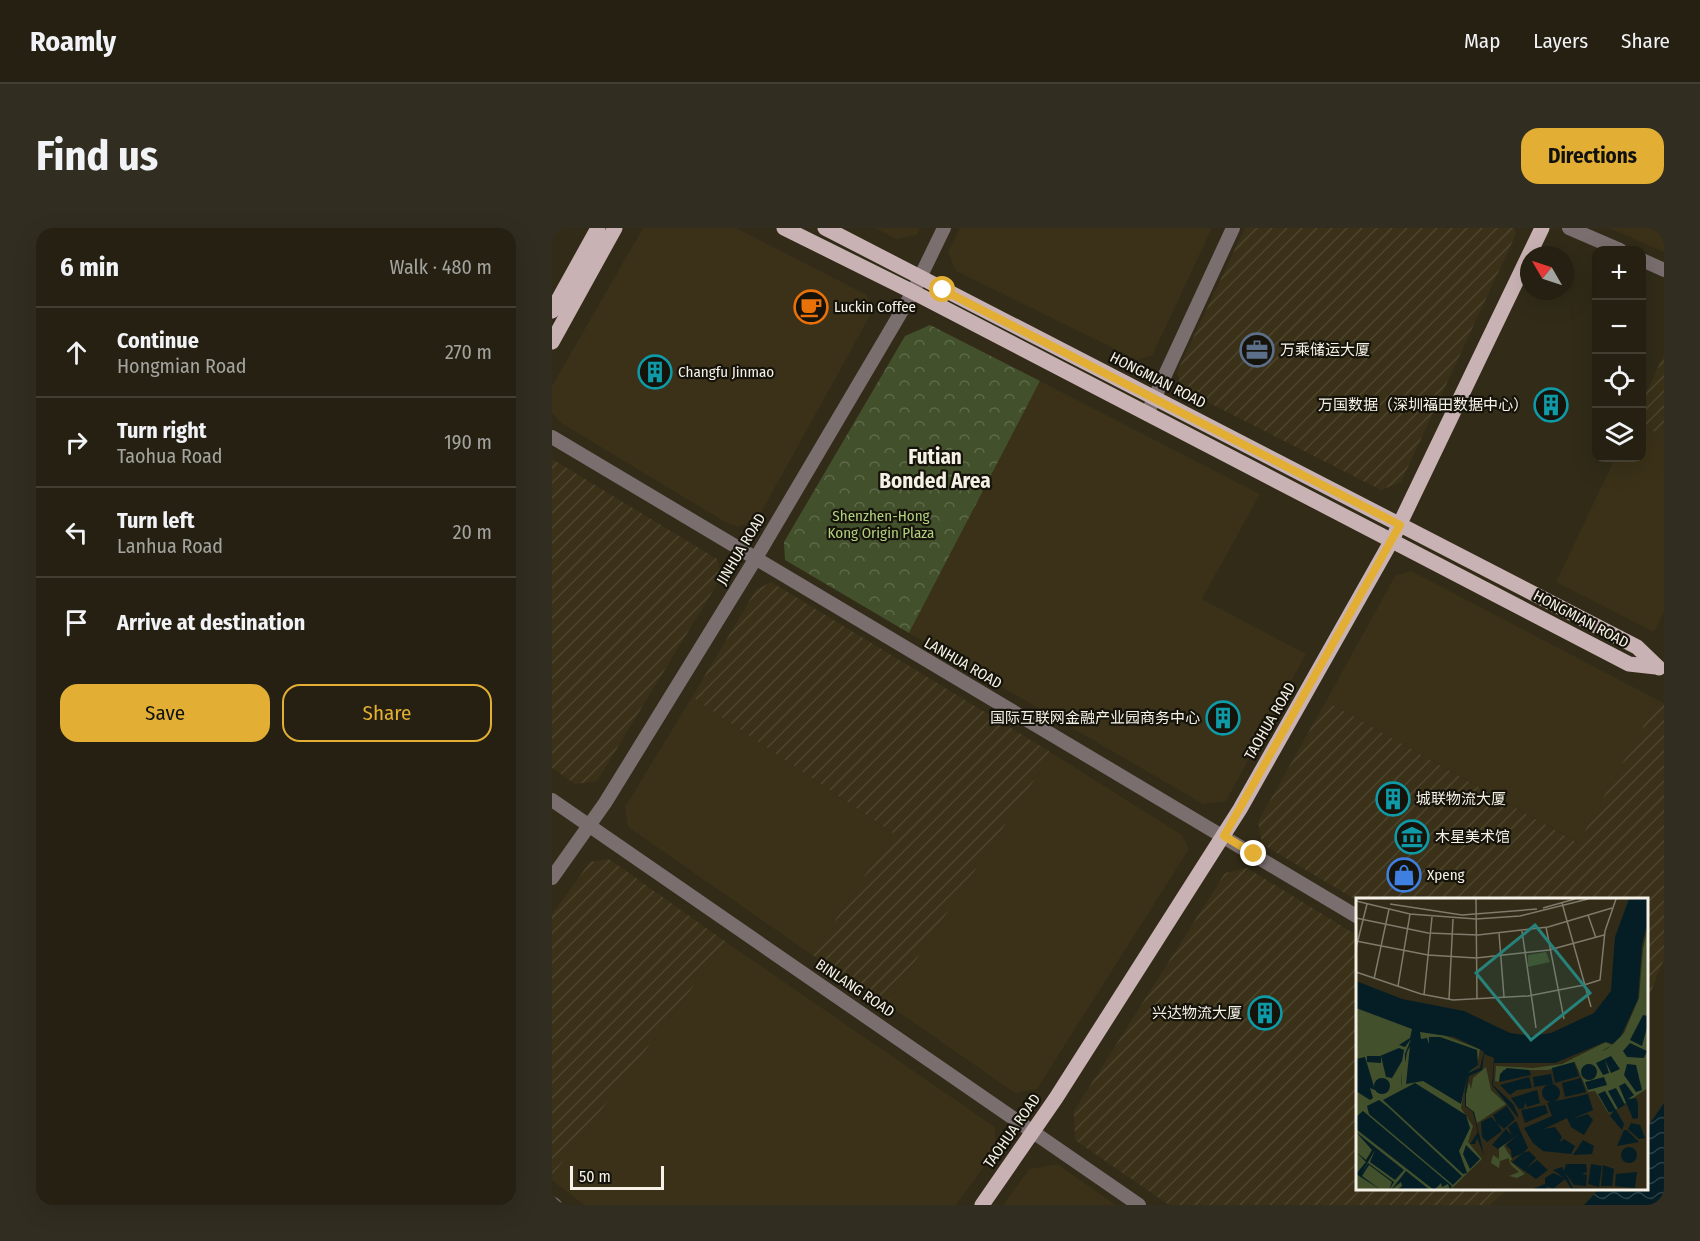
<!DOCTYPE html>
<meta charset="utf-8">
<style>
body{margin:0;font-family:"Fira Sans Condensed","Noto Sans SC",sans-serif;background:#312d20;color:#f1f3f6}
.controls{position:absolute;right:18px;top:18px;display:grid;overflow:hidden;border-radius:12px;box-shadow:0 6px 24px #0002}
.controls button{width:54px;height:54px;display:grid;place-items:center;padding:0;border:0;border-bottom:2px solid #423e32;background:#252012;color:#f1f3f6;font:30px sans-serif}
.compass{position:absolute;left:968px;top:18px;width:54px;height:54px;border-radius:50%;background:#252012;box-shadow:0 6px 24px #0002;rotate:309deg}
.scale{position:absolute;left:18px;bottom:15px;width:94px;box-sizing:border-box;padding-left:6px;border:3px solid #f5f1e6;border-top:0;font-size:16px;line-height:21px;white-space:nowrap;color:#f5f1e6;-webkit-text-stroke:4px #16130b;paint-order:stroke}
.stop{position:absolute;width:18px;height:18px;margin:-14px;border:4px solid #e2af34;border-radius:50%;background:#fff}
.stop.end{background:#e2af34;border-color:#fff;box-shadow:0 2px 6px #0008}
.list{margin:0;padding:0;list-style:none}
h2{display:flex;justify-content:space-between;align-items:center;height:78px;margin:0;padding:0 24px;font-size:26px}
h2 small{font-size:20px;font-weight:400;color:#a3a39f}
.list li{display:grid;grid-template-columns:39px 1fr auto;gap:18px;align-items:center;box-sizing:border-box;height:90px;padding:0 24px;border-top:2px solid #423e32}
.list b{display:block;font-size:22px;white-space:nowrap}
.list p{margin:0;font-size:20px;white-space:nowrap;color:#a3a39f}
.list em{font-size:20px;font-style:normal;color:#a3a39f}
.actions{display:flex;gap:12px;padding:18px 24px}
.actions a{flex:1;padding:14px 0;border:2px solid #e2af34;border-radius:18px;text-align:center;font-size:21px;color:#e2af34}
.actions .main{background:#e2af34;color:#111}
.icon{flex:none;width:33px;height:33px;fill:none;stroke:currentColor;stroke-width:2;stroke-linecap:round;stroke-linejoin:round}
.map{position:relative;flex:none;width:1112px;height:977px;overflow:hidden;border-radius:18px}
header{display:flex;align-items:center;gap:36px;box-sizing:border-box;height:84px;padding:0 30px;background:#252012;border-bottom:2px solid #423e32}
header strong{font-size:28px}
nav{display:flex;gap:33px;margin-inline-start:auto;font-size:21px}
.intro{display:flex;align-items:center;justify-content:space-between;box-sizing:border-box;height:144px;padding:0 36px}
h1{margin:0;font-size:42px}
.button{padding:15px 27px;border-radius:18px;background:#e2af34;color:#111;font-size:21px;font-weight:700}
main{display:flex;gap:36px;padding:0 36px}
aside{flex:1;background:#252012;border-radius:18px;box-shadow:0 6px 24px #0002}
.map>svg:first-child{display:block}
</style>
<header>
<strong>Roamly</strong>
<nav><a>Map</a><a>Layers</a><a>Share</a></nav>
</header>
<div class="intro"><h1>Find us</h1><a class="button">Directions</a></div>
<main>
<aside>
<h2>6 min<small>Walk · 480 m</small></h2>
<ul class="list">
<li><svg class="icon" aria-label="ahead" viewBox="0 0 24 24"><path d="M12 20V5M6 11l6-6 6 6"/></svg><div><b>Continue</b><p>Hongmian Road</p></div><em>270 m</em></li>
<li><svg class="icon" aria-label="right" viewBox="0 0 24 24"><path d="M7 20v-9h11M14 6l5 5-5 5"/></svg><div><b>Turn right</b><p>Taohua Road</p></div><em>190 m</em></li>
<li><svg class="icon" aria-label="left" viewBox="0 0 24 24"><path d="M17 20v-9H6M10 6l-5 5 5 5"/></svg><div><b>Turn left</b><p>Lanhua Road</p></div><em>20 m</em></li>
<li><svg class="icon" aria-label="arrive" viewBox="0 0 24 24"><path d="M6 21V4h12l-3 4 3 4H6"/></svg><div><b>Arrive at destination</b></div></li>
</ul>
<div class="actions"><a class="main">Save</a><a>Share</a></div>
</aside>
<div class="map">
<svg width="1112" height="977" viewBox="0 0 1112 977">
<defs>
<pattern id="industrial-furrows" width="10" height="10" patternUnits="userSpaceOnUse" patternTransform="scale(1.5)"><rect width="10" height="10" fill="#3a3118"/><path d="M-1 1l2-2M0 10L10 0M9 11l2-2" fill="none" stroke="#4d452e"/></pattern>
<pattern id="park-crowns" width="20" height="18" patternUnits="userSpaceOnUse" patternTransform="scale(1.5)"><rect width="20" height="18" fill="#42502b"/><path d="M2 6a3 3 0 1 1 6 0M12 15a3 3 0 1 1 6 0" fill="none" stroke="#5e6a4a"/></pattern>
<pattern id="water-waves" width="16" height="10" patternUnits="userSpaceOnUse" patternTransform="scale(1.5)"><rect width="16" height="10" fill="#051e26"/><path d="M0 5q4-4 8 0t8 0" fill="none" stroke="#2a3f46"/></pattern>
</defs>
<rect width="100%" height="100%" fill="#312b18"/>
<!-- built -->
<path fill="#3a3118" d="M 91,0 L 184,0 L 315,67 L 319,86 L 210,283 L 198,294 L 186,299 L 173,294 L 9,195 L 0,185 L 0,158 Z
M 323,0 L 368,0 L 365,7 L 344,11 Z
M 408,0 L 660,0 L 600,128 L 585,132 L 404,43 L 396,24 Z
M 1057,0 L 1112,0 L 1112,24 Z
M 488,153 L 708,266 L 650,371 L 754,426 L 674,573 L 651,576 L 357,405 Z
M 1090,198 L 1112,208 L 1112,384 L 1102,404 L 1004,354 L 1063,230 L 1090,230 Z
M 859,343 L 1106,472 L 1027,615 L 774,473 L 843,348 Z
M 140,469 L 341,605 L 260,727 L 76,599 L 73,579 Z
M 500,525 L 630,607 L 637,621 L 485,861 L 463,865 L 335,776 Z
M 174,714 L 443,899 L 444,922 L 404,977 L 32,977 L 0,952 L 0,948 Z
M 505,936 L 564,977 L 451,977 L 477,941 Z"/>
<!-- industrial -->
<path fill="url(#industrial-furrows)" d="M 693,0 L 962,0 L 964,6 L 849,254 L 829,262 L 630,161 L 625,144 Z
M 1112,126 L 1112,208 L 1090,198 L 1090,174 Z
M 0,231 L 165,331 L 170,348 L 45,553 L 23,556 L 0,540 Z
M 219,354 L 500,525 L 335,776 L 260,727 L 341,605 L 140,469 L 204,362 Z
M 1106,472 L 1112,475 L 1112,731 L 1096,771 L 1096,671 L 806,671 L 806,673 L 710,616 L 706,594 L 774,473 L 1026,615 Z
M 57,631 L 174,714 L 0,948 L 0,686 L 38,634 Z
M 695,640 L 806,708 L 806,960 L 956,961 L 938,977 L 617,977 L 523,912 L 522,883 L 673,645 Z"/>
<!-- park -->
<path fill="url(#park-crowns)" d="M 378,97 L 488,153 L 357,405 L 233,332 L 232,314 L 353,108 Z"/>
<!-- water -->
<path fill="url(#water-waves)" d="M 1112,875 L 1112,977 L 1032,977 L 1047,961 L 1096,960 L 1096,898 Z"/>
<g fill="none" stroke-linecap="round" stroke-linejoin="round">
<!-- minor -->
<path stroke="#7a6e6f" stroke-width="14" d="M 1017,0 L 1068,22
M 1090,32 L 1112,42
M 595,186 L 681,0
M 0,209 L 806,689
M 0,572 L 587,977
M 0,650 L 53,575 L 204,330 L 361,64 L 392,0
M 0,975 L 3,977"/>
<!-- major -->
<path stroke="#c9b2b3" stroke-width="15" d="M 232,0 L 361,64 L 1077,436 L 1104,439
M 273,0 L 1085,419 L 1107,440
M 0,83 L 46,0
M 0,114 L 63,0
M 430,977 L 504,870 L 688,581 L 840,312 L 990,0"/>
</g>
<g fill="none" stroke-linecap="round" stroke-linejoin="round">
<!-- route -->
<path stroke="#e2af34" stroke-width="8" d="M 391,62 L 848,297 L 672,608 L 702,626"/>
</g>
<!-- icons -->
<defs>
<symbol id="cafe-ring" viewBox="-11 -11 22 22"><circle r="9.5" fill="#16130b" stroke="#e8710a" stroke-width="1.5"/><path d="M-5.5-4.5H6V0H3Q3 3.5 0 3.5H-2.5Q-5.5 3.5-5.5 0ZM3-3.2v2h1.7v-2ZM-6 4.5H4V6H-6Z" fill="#e8710a"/></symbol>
<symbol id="office-ring" viewBox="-11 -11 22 22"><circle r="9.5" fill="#16130b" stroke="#5c6f8a" stroke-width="1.5"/><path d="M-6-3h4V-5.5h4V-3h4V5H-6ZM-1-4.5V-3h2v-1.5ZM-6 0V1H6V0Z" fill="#5c6f8a"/></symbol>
<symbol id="building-ring" viewBox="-11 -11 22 22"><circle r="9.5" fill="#16130b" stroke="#0f9aa8" stroke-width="1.5"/><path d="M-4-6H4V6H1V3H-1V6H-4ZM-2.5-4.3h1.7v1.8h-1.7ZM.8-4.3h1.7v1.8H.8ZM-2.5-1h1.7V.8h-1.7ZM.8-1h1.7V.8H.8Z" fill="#0f9aa8"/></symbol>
<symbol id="museum-ring" viewBox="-11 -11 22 22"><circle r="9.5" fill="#16130b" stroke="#0f9aa8" stroke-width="1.5"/><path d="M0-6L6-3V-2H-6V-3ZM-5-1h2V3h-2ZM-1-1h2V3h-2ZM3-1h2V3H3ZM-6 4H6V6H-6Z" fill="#0f9aa8"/></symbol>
<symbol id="shop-ring" viewBox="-11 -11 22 22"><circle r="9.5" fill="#16130b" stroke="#3f7fe0" stroke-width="1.5"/><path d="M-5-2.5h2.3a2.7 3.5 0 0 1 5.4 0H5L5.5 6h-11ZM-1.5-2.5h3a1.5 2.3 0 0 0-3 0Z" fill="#3f7fe0"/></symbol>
</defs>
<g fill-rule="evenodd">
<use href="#cafe-ring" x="240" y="60" width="38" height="38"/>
<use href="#office-ring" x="686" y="103" width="38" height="38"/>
<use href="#building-ring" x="84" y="125" width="38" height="38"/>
<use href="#building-ring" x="980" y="158" width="38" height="38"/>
<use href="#building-ring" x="652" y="471" width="38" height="38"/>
<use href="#building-ring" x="822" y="552" width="38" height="38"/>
<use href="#museum-ring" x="841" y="590" width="38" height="38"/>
<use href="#shop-ring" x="833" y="628" width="38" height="38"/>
<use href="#building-ring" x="694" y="766" width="38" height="38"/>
</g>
<g text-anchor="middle" stroke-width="4.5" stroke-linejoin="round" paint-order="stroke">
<!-- poi labels -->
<g font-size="15" fill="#f5f1e6" stroke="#16130b" text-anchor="start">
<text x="282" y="84">Luckin Coffee</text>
<text x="728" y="127">万乘储运大厦</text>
<text x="126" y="149">Changfu Jinmao</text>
<text x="976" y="182" text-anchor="end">万国数据（深圳福田数据中心）</text>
<text x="648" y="495" text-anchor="end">国际互联网金融产业园商务中心</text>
<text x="864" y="576">城联物流大厦</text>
<text x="883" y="614">木星美术馆</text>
<text x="875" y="652">Xpeng</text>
<text x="690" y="790" text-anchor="end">兴达物流大厦</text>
</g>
<!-- street labels -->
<g font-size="15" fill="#f5f1e6" stroke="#16130b">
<text transform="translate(606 152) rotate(27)" y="5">HONGMIAN ROAD</text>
<text transform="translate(189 321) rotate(-59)" y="5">JINHUA ROAD</text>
<text transform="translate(1029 391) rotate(28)" y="5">HONGMIAN ROAD</text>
<text transform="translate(411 435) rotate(30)" y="5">LANHUA ROAD</text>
<text transform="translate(718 493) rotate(-60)" y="5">TAOHUA ROAD</text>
<text transform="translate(303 760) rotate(34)" y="5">BINLANG ROAD</text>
<text transform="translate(460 903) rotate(-55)" y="5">TAOHUA ROAD</text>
</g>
<!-- park labels -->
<g font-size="15" fill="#b1d07c" stroke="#16130b">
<text x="329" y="293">Shenzhen-Hong<tspan x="329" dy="17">Kong Origin Plaza</tspan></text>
</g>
<!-- district labels -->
<g font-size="21" font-weight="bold" fill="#f5f1e6" stroke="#16130b">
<text x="383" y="236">Futian<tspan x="383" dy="24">Bonded Area</tspan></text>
</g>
</g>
<!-- overview -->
<g transform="translate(804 670)">
<rect width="292" height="292" fill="#312b18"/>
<path d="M 292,28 L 292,190 L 253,216 L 239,193 L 232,194 L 217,160 L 250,152 L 268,135 L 283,100 L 287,51 Z" fill="#42502b"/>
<path d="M 250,144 L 256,147 L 244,154 L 256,149 L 257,153 L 192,172 L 147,172 L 143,184 L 139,183 L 140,168 L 177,170 L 206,166 ZM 151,245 L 148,248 L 156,261 L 154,263 L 169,276 L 161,280 L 153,278 L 163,274 L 155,267 L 153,263 L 153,260 L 144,263 L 143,270 L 135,265 L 137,257 L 143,261 L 143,249 Z" fill="#42502b"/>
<path d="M 130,169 L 135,192 L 150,206 L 121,225 L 118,214 L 110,208 L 110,196 L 113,184 L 115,191 L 117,180 Z" fill="#42502b"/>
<path d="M 190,54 L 194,64 L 172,69 L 172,57 ZM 0,104 L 124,151 L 121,168 L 111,177 L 105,210 L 117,228 L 112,244 L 126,261 L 94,292 L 0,292 Z" fill="#42502b"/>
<path d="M 273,1 L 292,1 L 292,22 L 286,47 L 282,101 L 265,138 L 257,146 L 249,144 L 199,165 L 138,165 L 137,187 L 157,206 L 162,217 L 162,220 L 136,187 L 138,160 L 128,156 L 126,172 L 113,178 L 110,196 L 110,208 L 118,214 L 128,257 L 121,240 L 119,246 L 114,246 L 122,234 L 117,214 L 109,208 L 109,193 L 112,176 L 105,206 L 67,183 L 50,186 L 54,148 L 51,154 L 49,165 L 45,174 L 46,183 L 46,190 L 45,174 L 49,165 L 49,156 L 55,141 L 49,149 L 43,147 L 54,140 L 56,131 L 0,110 L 0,83 L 46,101 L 108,113 L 154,135 L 175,138 L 195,135 L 238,115 L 255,93 L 259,39 ZM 64,134 L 98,139 L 125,152 L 128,154 L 124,170 L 112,175 L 122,167 L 121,152 L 84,139 L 73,139 L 73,146 L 71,140 L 65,141 ZM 287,117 L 292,118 L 293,122 L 286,148 L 274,142 ZM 274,145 L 291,153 L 288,160 L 271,159 L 267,153 ZM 43,150 L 48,152 L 46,163 L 36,180 L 30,179 L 25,158 L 25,165 L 11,164 L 11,158 L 24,158 ZM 255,158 L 264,171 L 255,175 L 249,162 L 253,175 L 247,177 L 240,165 ZM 9,159 L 19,192 L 14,190 L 17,200 L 14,202 L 0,193 L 0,161 ZM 218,164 L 223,178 L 199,185 L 196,170 ZM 271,166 L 280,167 L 286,192 L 280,194 L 268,177 ZM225 174a8 8 0 1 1 16 0a8 8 0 1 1-16 0ZM 151,170 L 173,172 L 175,177 L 143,184 L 144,176 ZM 195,176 L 197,186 L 178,189 L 177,179 ZM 173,179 L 176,190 L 161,192 L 154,197 L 144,187 ZM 248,179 L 251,187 L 232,192 L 229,184 ZM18 188a8 8 0 1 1 16 0a8 8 0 1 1-16 0ZM 225,180 L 230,194 L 209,199 L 206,185 ZM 59,185 L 110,217 L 114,230 L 103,253 L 111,275 L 107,276 L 27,202 ZM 269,185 L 278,197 L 272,201 L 280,200 L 282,205 L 282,220 L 277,221 L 263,188 ZM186 195a9 9 0 1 1 18 0a9 9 0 1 1-18 0ZM 260,190 L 269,207 L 262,211 L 252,193 ZM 181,192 L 184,205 L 171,209 L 169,204 L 168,210 L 163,211 L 155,200 ZM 249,193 L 268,226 L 266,232 L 254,218 L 258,213 L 253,215 L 242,196 ZM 232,196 L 237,212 L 216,221 L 232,216 L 237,222 L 228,237 L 215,229 L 211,220 L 188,231 L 199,229 L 206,239 L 203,245 L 208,241 L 219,248 L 215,256 L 187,253 L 177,245 L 168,230 L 196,218 L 191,205 ZM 23,202 L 32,209 L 106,278 L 97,287 L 13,216 L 11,208 ZM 189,207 L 192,215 L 169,225 L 165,212 ZM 151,208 L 159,221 L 148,231 L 141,225 L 146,233 L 131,244 L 126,239 L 125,224 L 135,219 L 141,225 L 137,217 ZM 7,213 L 96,288 L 94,292 L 92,286 L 86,289 L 85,285 L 78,292 L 0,231 L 0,219 ZM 160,223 L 172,250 L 167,255 L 173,253 L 180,260 L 170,271 L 181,262 L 192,272 L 180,281 L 156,264 L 167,255 L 156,260 L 155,252 L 150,247 L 163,236 L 142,251 L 136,247 L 150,231 L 156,238 L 152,229 ZM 275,225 L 284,227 L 289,240 L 283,241 L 272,231 ZM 268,232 L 271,232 L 283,244 L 261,248 ZM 0,234 L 48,272 L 39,282 L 14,264 L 19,252 L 5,276 L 12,265 L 38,284 L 33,292 L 36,284 L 13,267 L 6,278 L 25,292 L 0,276 L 10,264 L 0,254 L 10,262 L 16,252 ZM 227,242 L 238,248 L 236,256 L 217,257 ZM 110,247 L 124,261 L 114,271 L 107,256 ZM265 257a8 8 0 1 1 16 0a8 8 0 1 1-16 0ZM 210,266 L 230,266 L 231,274 L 226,276 L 231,277 L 230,288 L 218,287 L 208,273 ZM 235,266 L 246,268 L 243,289 L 232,286 ZM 247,267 L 258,271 L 256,288 L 245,288 ZM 206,269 L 217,290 L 262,292 L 216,292 L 209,281 L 197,291 L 190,288 L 192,292 L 174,292 L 189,286 L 189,280 L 197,275 L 208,280 L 197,272 ZM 50,273 L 74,292 L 41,292 L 46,288 L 45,284 L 35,292 ZM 281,274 L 279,290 L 259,288 L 260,276 Z" fill="#051e26" fill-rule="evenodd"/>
<path fill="none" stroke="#7f7a6a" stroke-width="1.5" d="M 120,1 L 121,101M 0,3 L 54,16 L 120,21 L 164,18 L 232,1M 206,5 L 235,109M 34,6 L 106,17 L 181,11M 187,10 L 219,1M 232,17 L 240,40M 0,20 L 72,35 L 122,37 L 192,29 L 256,10M 190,29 L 208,121M 166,33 L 180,130M 143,35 L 148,99M 0,43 L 72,57 L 120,60 L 193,52 L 248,37M 0,50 L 11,6M 0,74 L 65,96 L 97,102 L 172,98 L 228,87 L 244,82 L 249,33 L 260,1M 18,81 L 33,11M 42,88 L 54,16M 68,97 L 76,19M 93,101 L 97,21"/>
<path fill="#26827a" fill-opacity="0.15" stroke="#26827a" stroke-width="3" d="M 179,27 L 234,95 L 175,142 L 120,75 Z"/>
<rect width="292" height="292" fill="none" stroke="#f5f1e6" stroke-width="3"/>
</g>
</svg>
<div class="controls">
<button>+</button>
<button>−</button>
<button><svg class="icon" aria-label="locate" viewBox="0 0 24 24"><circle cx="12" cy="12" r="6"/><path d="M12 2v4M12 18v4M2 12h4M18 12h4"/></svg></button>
<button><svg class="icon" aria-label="layers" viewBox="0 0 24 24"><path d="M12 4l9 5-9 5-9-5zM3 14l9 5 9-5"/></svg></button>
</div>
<svg class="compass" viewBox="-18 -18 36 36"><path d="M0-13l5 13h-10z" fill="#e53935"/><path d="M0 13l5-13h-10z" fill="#a3a39f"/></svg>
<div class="scale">50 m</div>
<div class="stop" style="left:391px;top:62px"></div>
<div class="stop end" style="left:702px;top:626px"></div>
</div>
</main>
